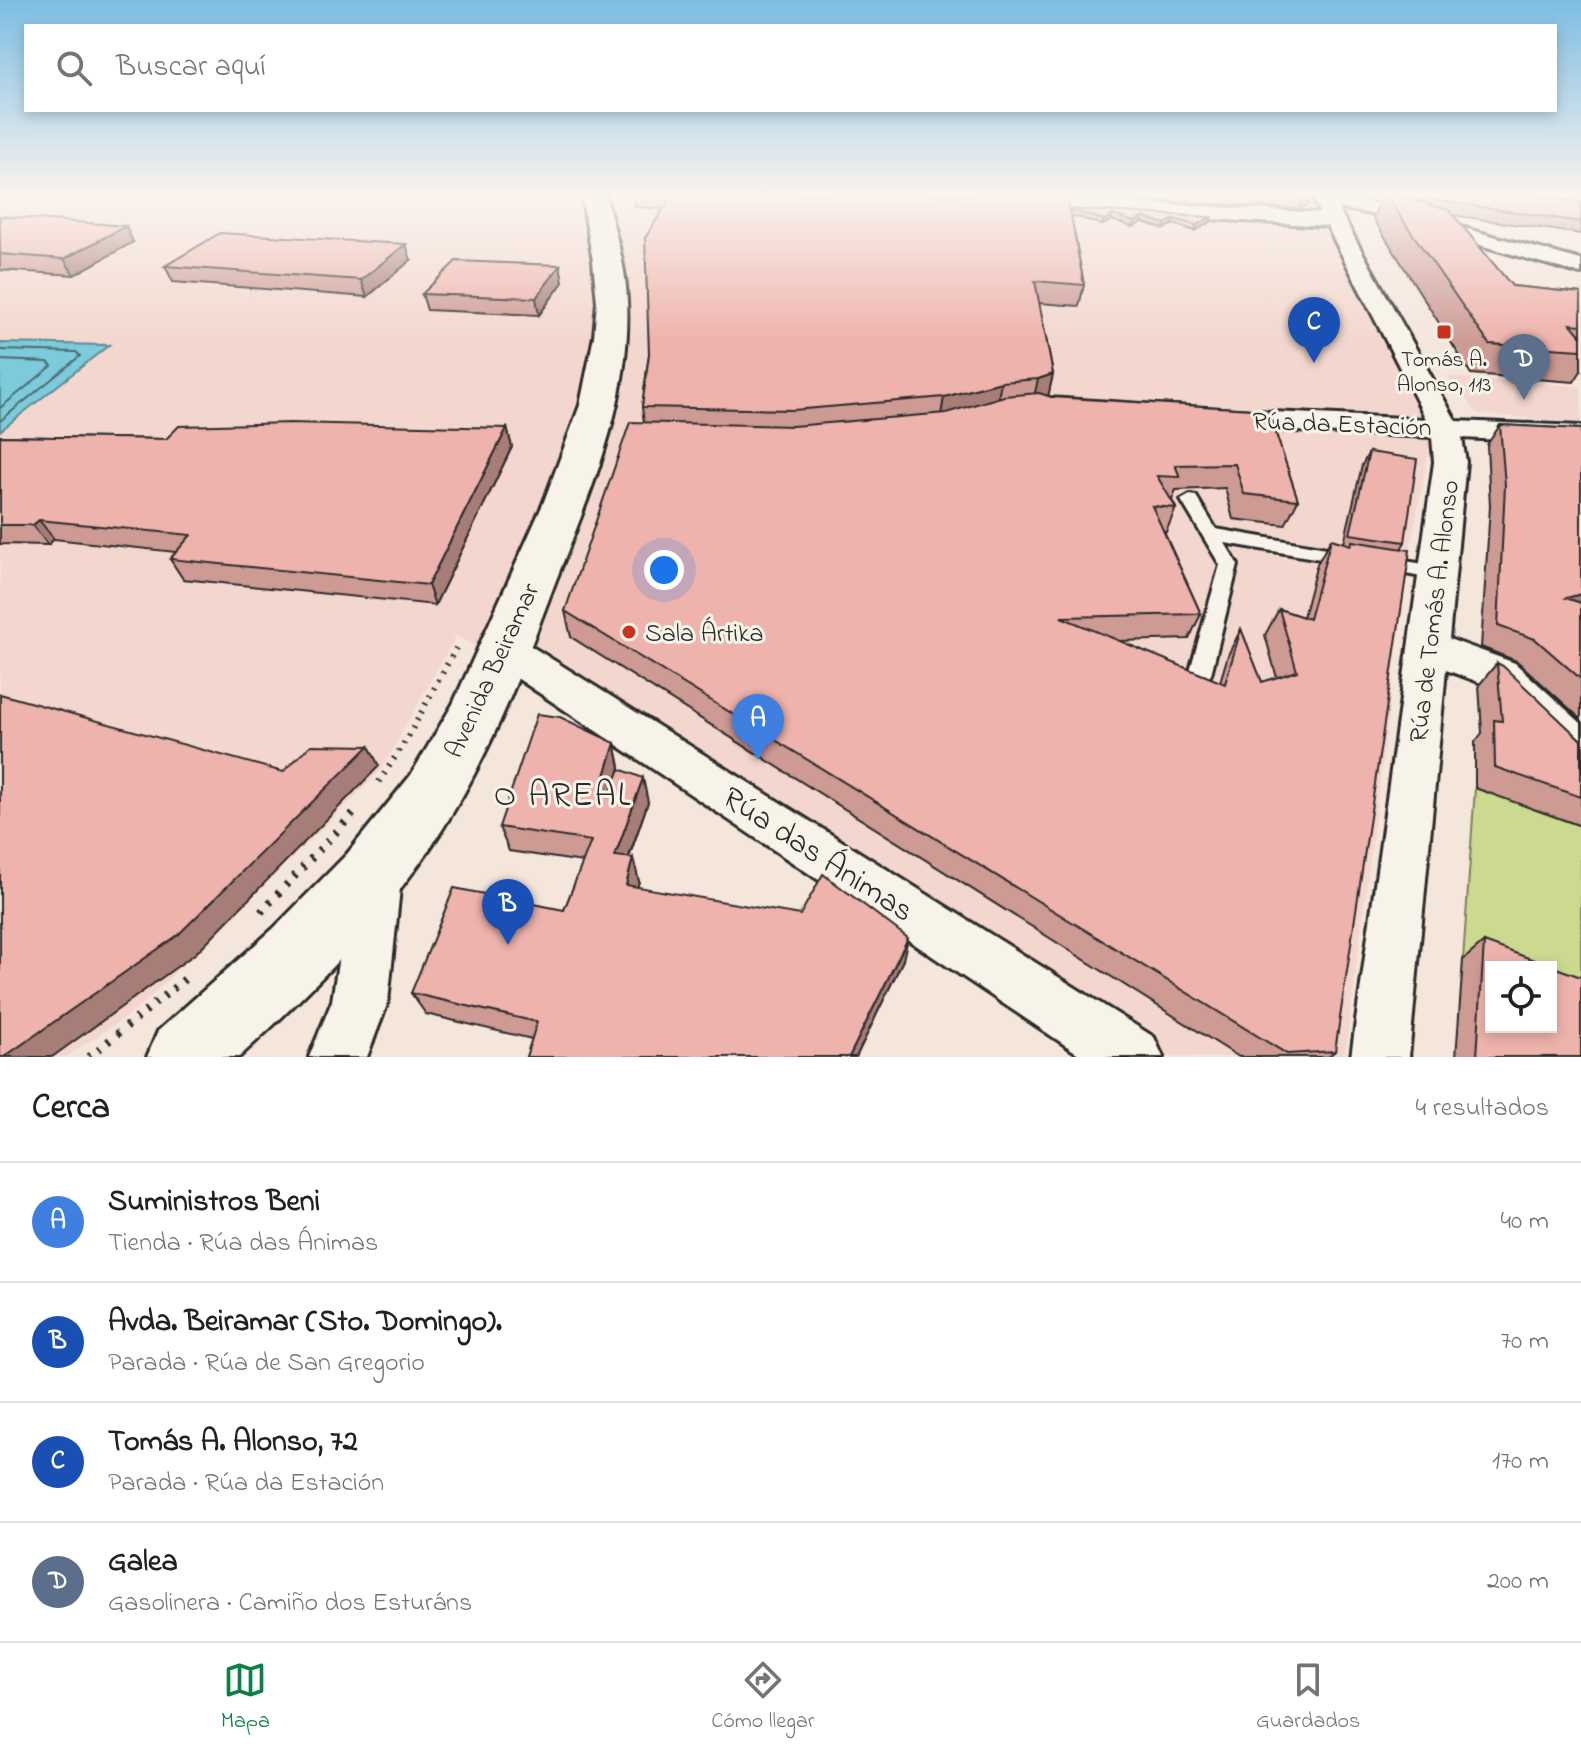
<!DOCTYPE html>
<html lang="es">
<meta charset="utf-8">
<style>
body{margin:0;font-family:"Indie Flower",sans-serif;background:#f6f6f6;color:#202124}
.controls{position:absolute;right:24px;bottom:24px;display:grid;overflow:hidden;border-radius:0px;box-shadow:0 4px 12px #0003}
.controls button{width:72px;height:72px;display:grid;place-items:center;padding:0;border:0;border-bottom:2px solid #e0e0e0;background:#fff;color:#202124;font:40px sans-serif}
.you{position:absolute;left:664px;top:570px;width:28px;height:28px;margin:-20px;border:6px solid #fff;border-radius:50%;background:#1a73e8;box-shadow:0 0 0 12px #1a73e833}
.badge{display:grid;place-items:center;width:52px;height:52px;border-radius:50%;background:#0b8043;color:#fff;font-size:26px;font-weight:700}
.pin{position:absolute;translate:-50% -66px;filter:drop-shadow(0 2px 4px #0008)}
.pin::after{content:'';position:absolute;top:42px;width:28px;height:24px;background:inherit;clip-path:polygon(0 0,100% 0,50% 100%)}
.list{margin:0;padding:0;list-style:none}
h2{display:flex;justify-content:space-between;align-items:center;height:104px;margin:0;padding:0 32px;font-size:34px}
h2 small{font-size:26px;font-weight:400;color:#757577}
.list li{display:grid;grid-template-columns:52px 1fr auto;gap:24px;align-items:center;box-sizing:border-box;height:120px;padding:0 32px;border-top:2px solid #e0e0e0}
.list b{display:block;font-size:30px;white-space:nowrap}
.list p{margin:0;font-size:26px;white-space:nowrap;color:#757577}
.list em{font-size:26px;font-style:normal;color:#757577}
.icon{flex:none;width:44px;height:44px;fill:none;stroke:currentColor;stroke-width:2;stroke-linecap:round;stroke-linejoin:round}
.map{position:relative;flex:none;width:1581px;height:1057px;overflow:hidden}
.search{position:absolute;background:#fff;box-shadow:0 4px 12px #0003;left:24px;right:24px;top:24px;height:88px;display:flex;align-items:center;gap:20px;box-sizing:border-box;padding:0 28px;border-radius:0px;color:#757577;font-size:30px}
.sheet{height:584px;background:#fff}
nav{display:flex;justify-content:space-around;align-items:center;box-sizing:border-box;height:112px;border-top:2px solid #e0e0e0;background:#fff;font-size:22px;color:#757577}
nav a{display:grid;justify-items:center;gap:4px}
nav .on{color:#0b8043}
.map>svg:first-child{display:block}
</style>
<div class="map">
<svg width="1581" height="1057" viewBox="0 0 1581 1057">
<rect width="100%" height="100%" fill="#f5e6dc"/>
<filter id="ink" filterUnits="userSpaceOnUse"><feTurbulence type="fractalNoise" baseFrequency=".0125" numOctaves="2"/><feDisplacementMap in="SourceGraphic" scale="16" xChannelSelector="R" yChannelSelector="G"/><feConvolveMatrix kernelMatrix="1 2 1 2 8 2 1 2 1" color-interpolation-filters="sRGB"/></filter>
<g filter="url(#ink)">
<!-- built -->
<path fill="#f3d7ce" d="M 0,194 L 1309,194 L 1326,221 L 1433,428 L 1407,568 L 1345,1057 L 1092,1057 L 530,678 L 456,636 L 380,772 L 139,1008 L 66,1057 L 0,1057 L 0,431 L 108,345 L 0,343 Z
M 1448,377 L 1581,386 L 1581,423 L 1478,414 Z"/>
<!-- green -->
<path fill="#cbda8e" stroke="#7b825c" stroke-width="2" d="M 1475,788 L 1581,826 L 1581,1003 L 1551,967 L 1491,967 L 1463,960 Z"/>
<!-- water -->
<path fill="#7dcbda" stroke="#5c8b94" stroke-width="2" d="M 0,343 L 109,345 L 0,431 Z"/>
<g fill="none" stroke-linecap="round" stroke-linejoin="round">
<!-- shore -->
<path stroke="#4c6b71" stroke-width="2" d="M 0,350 L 76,352 L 80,356 L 0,421
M 0,360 L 48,362 L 52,366 L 0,408"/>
<defs>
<path id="service" d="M 1190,495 L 1196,496 L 1216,529 L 1344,551 L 1353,557 L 1344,563 L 1225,543 L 1238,565 L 1211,674 L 1208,680 L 1200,682 L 1192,680 L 1189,674 L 1220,565 L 1181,500 Z
M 1385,558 L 1438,566 L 1445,568 L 1448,573 L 1445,578 L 1438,580 L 1378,569 L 1376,564 L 1378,559 Z"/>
<path id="minor" d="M 1311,194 L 1330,194 L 1373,203 L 1581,260 L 1581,274 L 1371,214 L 1338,208 L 1456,421 L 1581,426 L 1581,444 L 1462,438 L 1466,462 L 1449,639 L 1515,663 L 1581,723 L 1581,769 L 1565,763 L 1487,685 L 1446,670 L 1409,1057 L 1351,1057 L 1434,462 L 1432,437 L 1226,428 L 1216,425 L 1211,419 L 1216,413 L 1226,410 L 1426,419 L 1327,226 L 1023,208 L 1013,202 L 1023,196 L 1320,213 Z
M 504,634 L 518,638 L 1154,1037 L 1163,1057 L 1083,1057 L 490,660 L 484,649 L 490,638 Z
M 376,855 L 394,862 L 401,879 L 388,1002 L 367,1057 L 309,1057 L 332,1001 L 351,879 L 358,862 Z"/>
<path id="primary" d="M 581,194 L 605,194 C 614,229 626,265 627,301 C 632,398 591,491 556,580 C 526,659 497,739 453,812 C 398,905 319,984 239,1057 L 147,1057 L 158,1031 L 273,929 L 347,854 L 411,775 L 453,704 L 543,504 L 580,405 L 594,336 L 597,302 L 593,261 Z"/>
</defs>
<!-- service casing -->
<use href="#service" stroke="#2b2b2b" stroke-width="6"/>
<!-- minor casing -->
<use href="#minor" stroke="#2b2b2b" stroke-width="6"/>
<!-- primary casing -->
<use href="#primary" stroke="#2b2b2b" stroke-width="6"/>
<!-- path-far1 -->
<path stroke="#2b2b2b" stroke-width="6" stroke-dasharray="2 7" stroke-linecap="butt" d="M 379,782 L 408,737 L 456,648"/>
<!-- path -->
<path stroke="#2b2b2b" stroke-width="8" stroke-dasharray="3 9" stroke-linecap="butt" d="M 261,912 L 353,814
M 89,1057 L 191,974"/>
<!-- service -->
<use href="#service" fill="#f7f3e8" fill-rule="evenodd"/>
<!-- minor -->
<use href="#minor" fill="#f7f3e8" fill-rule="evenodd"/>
<!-- primary -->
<use href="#primary" fill="#f7f3e8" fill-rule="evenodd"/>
</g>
<!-- wall -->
<path fill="#cd9a94" stroke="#2b2b2b" stroke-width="2" d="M 634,194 L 1312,194 L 1308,205 L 1299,209 L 1067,195 L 1069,209 L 1210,222 L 1195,231 L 1173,224 L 1164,229 L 1142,222 L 1133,227 L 1112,220 L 1102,225 L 1071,215 L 1084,285 L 1079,306 L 1039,303 L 1053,374 L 1048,396 L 1268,410 L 1298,500 L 1285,525 L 1233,519 L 1225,488 L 1176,490 L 1172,500 L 1176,508 L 1166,532 L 1164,532 L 1201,614 L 1189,639 L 1119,641 L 1220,682 L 1228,655 L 1241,629 L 1262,682 L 1277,678 L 1265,635 L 1279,609 L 1303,617 L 1317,564 L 1331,539 L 1344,543 L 1362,465 L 1369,452 L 1405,542 L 1401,549 L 1335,1051 L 1328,1057 L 1239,1057 L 571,637 L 565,611 L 644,423 L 642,407 L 649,354 L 664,209 L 635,207 Z
M 1345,194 L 1526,194 L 1581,202 L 1581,234 L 1453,215 L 1512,286 L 1581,293 L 1581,371 L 1574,382 L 1471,374 L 1373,218 L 1379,203 Z
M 1564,194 L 1581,194 L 1581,198 Z
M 0,216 L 133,242 L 74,275 L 0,270 Z
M 411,260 L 367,297 L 173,282 L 165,266 Z
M 560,265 L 563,282 L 539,315 L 427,310 L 422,294 Z
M 1500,425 L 1581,429 L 1581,719 L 1517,661 L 1481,647 L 1490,506 L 1487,445 Z
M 507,428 L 512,447 L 435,605 L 183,579 L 170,559 L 176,552 L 54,539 L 48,545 L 0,544 L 0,436 L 166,439 Z
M 1497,663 L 1581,740 L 1581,826 L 1475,788 L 1475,742 L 1482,733 L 1479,685 Z
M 615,743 L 620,767 L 619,772 L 648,802 L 629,858 L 639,881 L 637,887 L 903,960 L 856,1057 L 526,1057 L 532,1039 L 426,1014 L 411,993 L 564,910 L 583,862 L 509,851 L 499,827 Z
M 1484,942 L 1581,1057 L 1456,1057 L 1463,960 Z"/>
<!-- shaded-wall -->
<path fill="#a77d78" stroke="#2b2b2b" stroke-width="2" d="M 1304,194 L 1312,194 L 1308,205 L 1299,209 Z
M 1113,215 L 1112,220 L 1102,225 L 1104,220 Z
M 1143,217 L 1142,222 L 1133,227 L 1134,222 Z
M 1211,217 L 1210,222 L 1195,231 L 1197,225 Z
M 1174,219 L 1173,224 L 1164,229 L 1165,224 Z
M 126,226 L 133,242 L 74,275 L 64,259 Z
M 406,244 L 411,260 L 367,297 L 361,280 Z
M 560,265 L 563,282 L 539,315 L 536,298 Z
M 1053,374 L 1048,397 L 1033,402 L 1038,379 Z
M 1001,382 L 997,405 L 940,421 L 944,397 Z
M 507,428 L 512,447 L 435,605 L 428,585 Z
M 39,520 L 54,539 L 48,545 L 33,525 Z
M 1581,594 L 1581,611 L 1566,598 Z
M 615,743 L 620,767 L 606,819 L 599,795 Z
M 369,746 L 379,766 L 196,953 L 52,1057 L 4,1057 Z
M 643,778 L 648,802 L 621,879 L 615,856 Z
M 633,858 L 639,881 L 632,908 L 626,885 Z
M 908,938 L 903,960 L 856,1057 L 849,1057 Z"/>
<!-- building -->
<path fill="#eeb3ac" stroke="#2b2b2b" stroke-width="2" fill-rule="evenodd" d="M 673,194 L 1067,195 L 1084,285 L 1035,281 L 1053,374 L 1038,379 L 1001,382 L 944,397 L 793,410 L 642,407 L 649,354 L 645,238 Z
M 1385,194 L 1392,194 L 1449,210 L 1512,286 L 1581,293 L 1581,325 L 1571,324 L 1581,336 L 1581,350 L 1489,344 Z
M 1395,194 L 1526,194 L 1581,202 L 1581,222 L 1421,198 L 1423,201 Z
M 1067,209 L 1211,217 L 1197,225 L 1174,219 L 1165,224 L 1143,217 L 1134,222 L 1113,215 L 1104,220 Z
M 0,216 L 126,226 L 64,259 L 0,254 Z
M 220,233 L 406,244 L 361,280 L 165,266 Z
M 456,261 L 560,265 L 536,298 L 422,294 Z
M 1039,393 L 1051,397 L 1268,410 L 1298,500 L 1244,494 L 1235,464 L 1175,465 L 1180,477 L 1157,476 L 1176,508 L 1152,506 L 1201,614 L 1061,617 L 1225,684 L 1241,629 L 1262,682 L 1297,671 L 1279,609 L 1309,619 L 1331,539 L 1351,545 L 1352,541 L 1410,550 L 1335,1051 L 1287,1054 L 565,611 L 630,422 L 793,426 L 946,413 L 1004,396 Z
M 290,423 L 507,428 L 428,585 L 170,559 L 191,535 L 39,520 L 33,525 L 0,525 L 0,436 L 166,439 L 179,426 Z
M 1500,425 L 1581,429 L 1581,594 L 1566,598 L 1581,603 L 1581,679 L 1535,639 L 1498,626 L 1505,485 Z
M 1369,452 L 1417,459 L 1405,542 L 1350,534 Z
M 1497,663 L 1503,666 L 1581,740 L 1581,797 L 1495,767 L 1494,720 L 1502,721 Z
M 0,694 L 283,772 L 311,745 L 369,746 L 178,935 L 4,1057 L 0,1057 Z
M 537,714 L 560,717 L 615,743 L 599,795 L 609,797 L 620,769 L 643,778 L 615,856 L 633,858 L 626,885 L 800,915 L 823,874 L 908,938 L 849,1057 L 526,1057 L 537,1022 L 411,993 L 454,888 L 564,910 L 591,841 L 499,827 Z
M 1484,942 L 1581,977 L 1581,1057 L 1477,1057 ZM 1491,967 L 1551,967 L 1551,1027 L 1491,1027 Z"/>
</g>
<!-- sky -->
<linearGradient id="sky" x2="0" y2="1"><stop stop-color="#7dbde2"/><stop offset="0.57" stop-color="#faf4ef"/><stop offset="1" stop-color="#faf4ef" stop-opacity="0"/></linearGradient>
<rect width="1581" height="342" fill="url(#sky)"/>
<!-- markers -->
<g fill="#c8321e" stroke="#f7f3e8" stroke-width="3">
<rect x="1436" y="324" width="16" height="16" rx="4"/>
<circle cx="629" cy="632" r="8"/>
</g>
<g text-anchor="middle" stroke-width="6" stroke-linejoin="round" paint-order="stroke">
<!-- far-poi labels -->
<g font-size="22" fill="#2b2b2b" stroke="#f7f3e8">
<text x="1444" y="366">Tomás A.<tspan x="1444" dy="25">Alonso, 113</tspan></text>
</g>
<!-- street labels -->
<g font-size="26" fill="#2b2b2b" stroke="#f7f3e8">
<text transform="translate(1342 423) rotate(2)" y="9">Rúa da Estación</text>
<text transform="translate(1433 611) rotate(-83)" y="9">Rúa de Tomás A. Alonso</text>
<text transform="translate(491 670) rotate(-65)" y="9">Avenida Beiramar</text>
</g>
<!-- poi labels -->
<g font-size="26" fill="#2b2b2b" stroke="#f7f3e8" text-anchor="start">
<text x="645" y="641">Sala Ártika</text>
</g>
<!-- near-street labels -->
<g font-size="32" fill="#2b2b2b" stroke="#f7f3e8">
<text transform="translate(819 853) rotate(33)" y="11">Rúa das Ánimas</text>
</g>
<!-- near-neighbourhood labels -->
<g font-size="34" letter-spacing="2" fill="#2b2b2b" stroke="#f7f3e8">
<text x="563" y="805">O AREAL</text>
</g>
</g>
</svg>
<div class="controls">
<button><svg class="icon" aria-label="locate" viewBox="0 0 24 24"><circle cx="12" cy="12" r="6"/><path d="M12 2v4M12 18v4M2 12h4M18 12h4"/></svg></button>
</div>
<div class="you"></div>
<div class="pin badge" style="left:758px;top:760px;background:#3f7fe0">A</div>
<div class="pin badge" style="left:508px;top:945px;background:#1a4fb4">B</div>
<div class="pin badge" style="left:1314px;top:363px;background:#1a4fb4">C</div>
<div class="pin badge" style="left:1524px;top:400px;background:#5c6f8a">D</div>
<div class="search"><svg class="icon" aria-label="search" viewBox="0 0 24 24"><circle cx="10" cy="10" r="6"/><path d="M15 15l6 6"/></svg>Buscar aquí</div>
</div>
<section class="sheet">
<h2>Cerca<small>4 resultados</small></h2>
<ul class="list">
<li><span class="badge" style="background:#3f7fe0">A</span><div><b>Suministros Beni</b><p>Tienda · Rúa das Ánimas</p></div><em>40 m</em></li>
<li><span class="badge" style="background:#1a4fb4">B</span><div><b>Avda. Beiramar (Sto. Domingo).</b><p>Parada · Rúa de San Gregorio</p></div><em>70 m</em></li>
<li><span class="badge" style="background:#1a4fb4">C</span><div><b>Tomás A. Alonso, 72</b><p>Parada · Rúa da Estación</p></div><em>170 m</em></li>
<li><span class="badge" style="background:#5c6f8a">D</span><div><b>Galea</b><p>Gasolinera · Camiño dos Esturáns</p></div><em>200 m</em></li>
</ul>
</section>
<nav>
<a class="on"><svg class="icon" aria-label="map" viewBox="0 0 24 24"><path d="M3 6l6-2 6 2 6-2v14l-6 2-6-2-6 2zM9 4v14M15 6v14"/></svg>Mapa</a>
<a><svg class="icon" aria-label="directions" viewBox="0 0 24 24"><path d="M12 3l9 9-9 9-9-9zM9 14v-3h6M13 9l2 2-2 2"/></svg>Cómo llegar</a>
<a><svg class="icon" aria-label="saved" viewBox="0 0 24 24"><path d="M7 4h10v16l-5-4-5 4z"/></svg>Guardados</a>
</nav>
